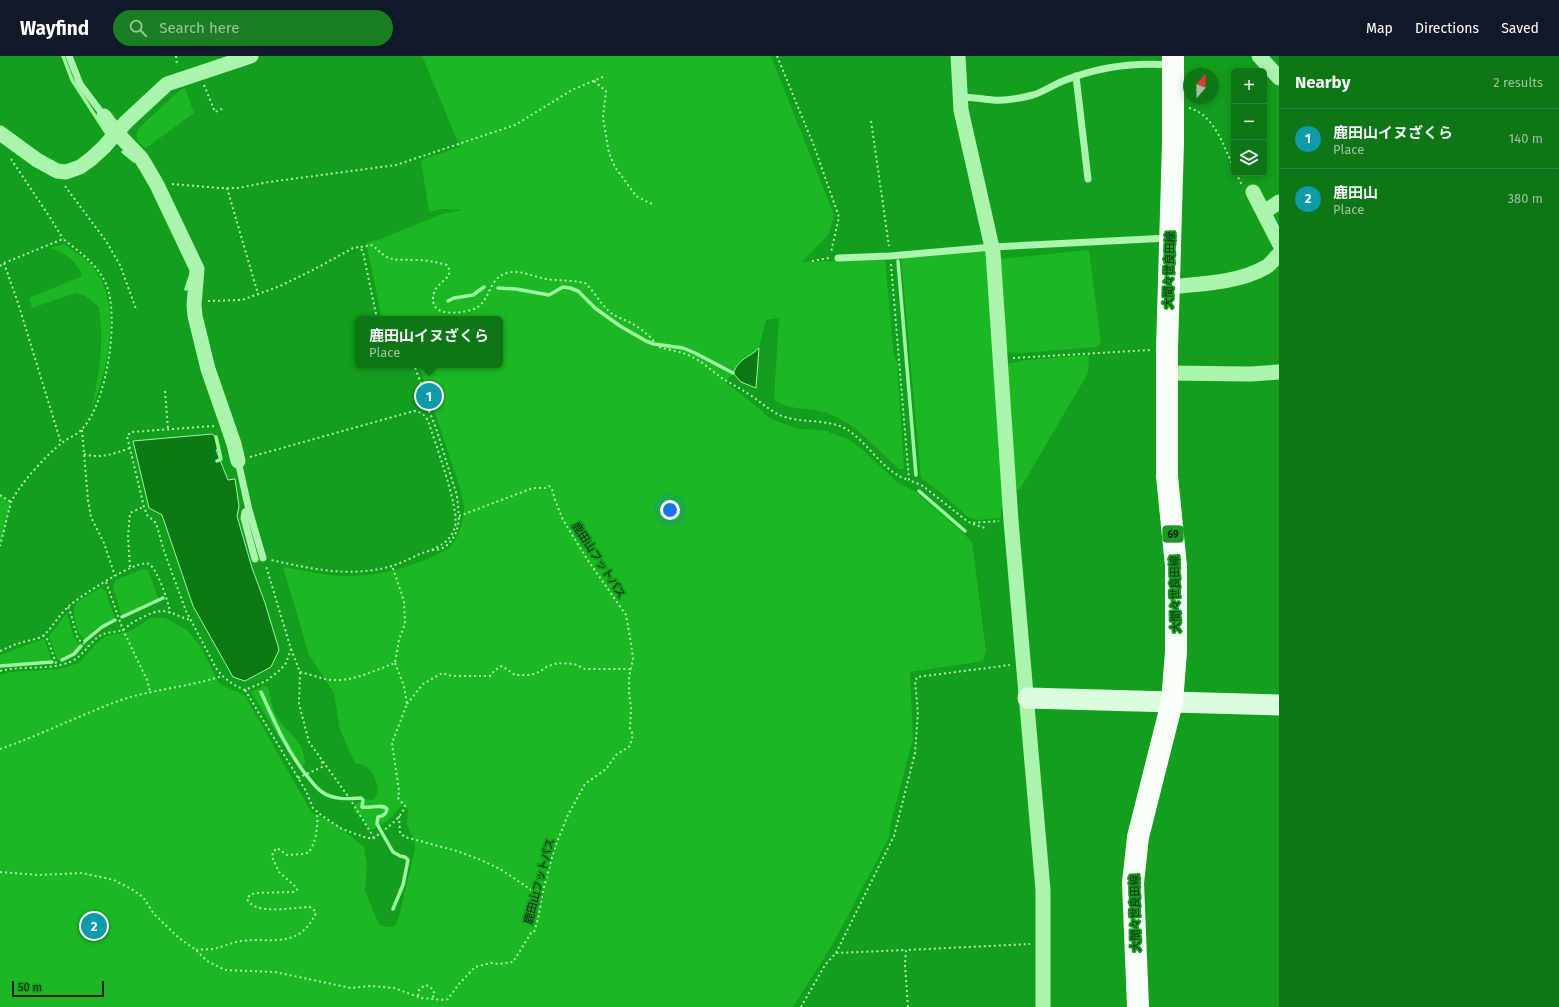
<!DOCTYPE html>
<meta charset="utf-8">
<style>
body{margin:0;font-family:"Fira Sans","Noto Sans JP",sans-serif;background:#1c7e23;color:#f1f3f6}
.controls{position:absolute;right:12px;top:12px;display:grid;overflow:hidden;border-radius:6px;box-shadow:0 2px 10px #0003}
.controls button{width:36px;height:36px;display:grid;place-items:center;padding:0;border:0;border-bottom:1px solid #2e8835;background:#0e7616;color:#f1f3f6;font:20px sans-serif}
.compass{position:absolute;left:1183px;top:12px;width:36px;height:36px;border-radius:50%;background:#0e7616;box-shadow:0 2px 10px #0003;rotate:20deg}
.scale{position:absolute;left:12px;bottom:10px;width:92px;box-sizing:border-box;padding-left:4px;border:2px solid #1d1d1d;border-top:0;font-size:11px;line-height:14px;white-space:nowrap;color:#1d1d1d;-webkit-text-stroke:3px #139e1d;paint-order:stroke}
.you{position:absolute;left:670px;top:454px;width:14px;height:14px;margin:-10px;border:3px solid #fff;border-radius:50%;background:#1a73e8;box-shadow:0 0 0 6px #1a73e833}
.badge{display:grid;place-items:center;width:26px;height:26px;border-radius:50%;background:#111827;color:#fff;font-size:13px;font-weight:700}
.pin{position:absolute;translate:-50% -50%;border:2px solid #fff;box-shadow:0 1px 4px #0006}
.popup{position:absolute;left:355px;top:260px;width:148px;height:52px;box-sizing:border-box;display:grid;place-content:center;border-radius:6px;background:#0e7616;filter:drop-shadow(0 1px 3px #0005);font-size:13px;white-space:nowrap;color:#9bc4a1}
.popup b{font-size:15px;color:#f1f3f6}
.popup::after{content:'';position:absolute;left:50%;top:100%;margin-left:-8px;border:8px solid transparent;border-top-color:#0e7616}
.list{margin:0;padding:0;list-style:none}
h2{display:flex;justify-content:space-between;align-items:center;height:52px;margin:0;padding:0 16px;font-size:17px}
h2 small{font-size:13px;font-weight:400;color:#9bc4a1}
.list li{display:grid;grid-template-columns:26px 1fr auto;gap:12px;align-items:center;box-sizing:border-box;height:60px;padding:0 16px;border-top:1px solid #2e8835}
.list b{display:block;font-size:15px;white-space:nowrap}
.list p{margin:0;font-size:13px;white-space:nowrap;color:#9bc4a1}
.list em{font-size:13px;font-style:normal;color:#9bc4a1}
.icon{flex:none;width:22px;height:22px;fill:none;stroke:currentColor;stroke-width:2;stroke-linecap:round;stroke-linejoin:round}
.map{position:relative;flex:none;width:1279px;height:951px;overflow:hidden}
header{display:flex;align-items:center;gap:24px;box-sizing:border-box;height:56px;padding:0 20px;background:#111827;color:#fff}
header strong{font-size:19px}
nav{display:flex;gap:22px;margin-inline-start:auto;font-size:14px}
.search{width:280px;height:36px;background:#1c7e23;display:flex;align-items:center;gap:10px;box-sizing:border-box;padding:0 14px;border-radius:22px;color:#9bc4a1;font-size:15px}
main{display:flex}
aside{flex:1;background:#0e7616}
.map>svg:first-child{display:block}
</style>
<header>
<strong>Wayfind</strong>
<div class="search"><svg class="icon" aria-label="search" viewBox="0 0 24 24"><circle cx="10" cy="10" r="6"/><path d="M15 15l6 6"/></svg>Search here</div>
<nav><a>Map</a><a>Directions</a><a>Saved</a></nav>
</header>
<main>
<div class="map">
<svg width="1279" height="951" viewBox="0 0 1279 951">
<rect width="100%" height="100%" fill="#139e1d"/>
<!-- green -->
<path fill="#1bb824" d="M 422,0 L 771,0 L 834,159 L 829,178 L 802,206 L 885,204 L 894,301 L 897,305 L 904,413 L 899,413 C 878,394 853,365 827,357 C 809,351 790,355 774,344 L 779,262 L 766,264 L 759,292 L 753,298 L 748,300 L 737,308 L 733,317 L 725,326 L 761,354 L 769,362 L 798,373 L 823,374 L 848,383 L 865,396 L 897,426 L 917,437 L 964,478 L 972,486 L 986,595 L 983,605 L 910,616 L 913,683 L 891,766 L 889,781 L 851,854 L 829,894 L 793,951 L 0,951 L 0,619 L 11,616 L 59,613 L 79,607 L 96,588 L 106,580 L 131,575 L 151,562 L 165,562 L 187,574 L 200,590 L 219,627 L 245,640 L 312,757 L 336,768 L 364,791 L 367,809 L 365,835 L 373,855 L 379,868 L 385,871 L 395,870 L 399,861 L 415,793 L 415,787 L 407,768 L 408,753 L 402,749 C 394,759 384,770 371,774 C 365,768 362,761 355,756 L 354,749 L 366,743 L 373,744 C 382,736 376,720 368,712 C 364,709 360,708 355,707 L 340,674 L 334,637 L 309,599 L 283,511 C 304,515 327,520 349,520 C 379,520 411,511 438,498 C 441,496 446,495 449,492 C 458,484 464,465 464,453 C 464,446 461,438 460,432 L 419,309 L 500,309 L 500,263 L 382,263 L 366,187 L 378,184 L 442,158 L 463,154 L 442,153 L 429,156 L 421,104 L 460,91 Z
M 185,32 L 194,57 L 146,92 C 137,87 134,82 139,72 L 179,35 Z
M 64,188 C 75,196 87,203 95,213 C 122,251 108,315 91,354 C 100,319 104,286 99,251 L 85,240 L 75,237 L 32,252 L 29,242 L 82,220 C 77,205 65,196 50,192 Z
M 1089,194 L 1101,288 L 1095,291 L 1022,297 L 1006,296 L 1000,203 Z
M 985,195 L 989,199 L 1007,453 L 1001,453 L 1001,462 L 977,464 L 968,461 L 940,436 L 921,422 L 901,202 Z
M 1089,299 L 1088,317 L 1020,433 L 1012,433 L 1007,308 L 1026,304 Z
M 0,439 L 11,446 L 0,490 Z
M 143,513 L 148,514 L 159,544 L 122,561 L 113,531 L 116,524 Z
M 100,532 L 105,534 L 115,564 L 102,571 L 85,585 C 77,578 70,555 77,546 Z
M 67,557 L 74,582 L 81,590 L 74,598 L 58,605 L 49,580 Z
M 43,583 L 45,584 L 52,606 L 0,610 L 0,599 Z
M 264,630 L 268,631 C 270,641 272,652 277,661 C 288,678 305,685 305,708 L 299,713 L 251,636 Z"/>
<!-- water -->
<path fill="#0c7a14" stroke="#9df7a0" d="M 759,292 L 756,332 L 741,326 L 733,317 C 740,301 748,303 759,292 Z
M 212,378 L 216,381 L 218,393 L 216,394 L 228,424 L 235,423 L 239,450 L 237,460 L 252,512 L 265,547 L 278,590 L 279,594 L 271,611 L 245,625 L 233,621 L 193,550 L 162,459 L 149,452 L 133,385 Z"/>
<g fill="none" stroke-linecap="round" stroke-linejoin="round">
<!-- stream -->
<path stroke="#9df7a0" stroke-width="3.5" d="M 63,0 L 72,24 L 107,78
M 123,96 L 134,105
M 898,205 L 916,419
M 498,232 L 516,233 L 549,239 L 563,231 L 570,232 L 578,235 L 595,252 L 620,270 L 646,285 L 654,288 L 683,292 L 695,297 L 733,317
M 186,233 L 190,221
M 448,245 L 454,242 L 473,239 L 484,231
M 216,381 L 221,403 L 217,405
M 919,435 L 965,475
M 122,561 L 163,542
M 85,585 L 102,571 L 115,564
M 62,604 L 74,598 L 81,590
M 0,610 L 52,606
M 261,636 C 274,665 287,695 307,720 C 312,726 316,732 322,736 C 333,744 348,743 361,742 L 363,744 L 362,751 C 370,753 382,747 387,753 C 386,758 384,760 378,761 L 377,768 L 393,796 L 400,800 L 405,801 L 408,804 L 403,829 L 393,853"/>
<!-- path -->
<path stroke="#aaf4ae" stroke-width="2" stroke-dasharray="2 3" stroke-linecap="butt" d="M 176,0 L 177,10
M 777,0 L 814,90 L 839,161 L 831,196
M 594,25 L 606,35 L 603,62 L 609,97 L 615,111 L 636,140 L 652,148
M 204,29 L 215,56 L 224,52
M 1189,52 C 1214,58 1224,91 1234,112
M 871,65 L 889,190
M 11,103 L 51,163 L 63,183
M 1236,117 L 1242,129
M 172,128 L 220,132 L 238,132 L 269,126 L 396,109 L 515,69 L 572,34 L 605,20
M 65,130 L 106,185 L 120,209 L 136,253
M 227,132 L 258,238
M 812,205 L 829,202
M 4,207 L 18,247 L 61,387
M 891,208 L 909,424 L 923,430 L 967,465 L 971,467 L 999,465
M 0,210 L 4,207 L 63,183 C 80,196 97,208 106,228 C 120,260 107,348 82,373 C 77,379 68,382 62,387 C 46,399 20,428 11,446 L 0,490
M 208,245 L 242,244 L 280,230 L 313,214 L 353,192 L 360,191
M 377,263 L 363,196 L 360,191 L 373,189 C 389,207 393,203 415,204 C 426,204 436,206 447,209 L 449,213 L 449,219 C 445,225 435,230 434,237 C 427,261 457,258 471,254 C 492,248 486,223 507,217 C 519,213 534,221 546,223 C 559,225 572,224 585,227 C 595,236 600,248 611,257 C 618,262 626,264 633,268 C 643,274 652,282 659,291 C 668,294 679,295 688,299 C 701,304 712,315 723,323 C 732,328 741,333 750,339 C 761,346 770,355 782,360 C 803,368 829,362 848,374 C 868,387 885,418 909,424
M 1013,302 L 1150,294
M 165,335 L 168,373
M 214,370 L 131,376 L 127,380 L 144,451 L 147,459 L 156,467 L 164,495 L 186,555 L 216,612 C 224,623 233,629 245,634 L 266,625 L 280,614 L 286,607 L 291,593 L 266,510
M 82,374 L 88,444 L 91,461 L 104,487 L 115,520
M 84,398 C 100,403 114,398 130,392
M 250,401 L 414,355 C 421,356 425,359 428,365 C 435,386 460,454 455,471 C 450,488 434,493 420,498 C 411,502 401,507 392,510 C 351,522 312,513 271,504
M 0,439 L 11,446
M 973,468 L 985,472
M 432,494 C 450,495 459,476 459,460
M 130,511 L 128,481 L 130,457 L 143,451
M 106,526 L 123,574 L 147,624 L 150,636
M 68,551 L 70,555 L 77,580 L 79,584 L 88,590
M 43,579 L 48,584 L 57,610
M 291,593 L 300,616 L 299,648 L 309,686 L 350,743 L 374,782
M 0,595 C 7,592 13,589 20,587 C 28,584 39,584 45,578 C 54,569 60,558 69,550 C 79,541 138,502 149,508 C 157,512 169,547 170,557
M 0,615 C 23,609 47,615 70,606 C 81,602 88,589 97,582 C 105,575 114,577 123,574 C 125,573 128,570 130,568 C 139,563 151,556 161,555 C 171,555 181,562 191,564
M 300,616 C 308,618 317,621 325,623 C 349,628 373,615 395,607 L 399,584 L 405,568 L 404,545 L 392,510
M 245,634 L 306,735 L 313,752 L 321,759 L 342,773 L 367,782 L 374,782 C 384,774 402,762 405,750 L 398,742 L 399,735 L 392,687 L 407,648 L 404,630 L 395,607
M 407,648 L 423,628 L 442,617 L 452,620 L 490,620 L 495,614 L 502,610 L 515,619 L 531,619 L 539,616 L 548,610 L 558,607 L 574,608 L 585,613 L 630,613
M 0,693 C 41,679 80,659 121,644 C 154,633 189,631 222,620
M 298,722 L 322,711 L 322,704
M 399,760 L 400,777 L 405,781 L 457,795 L 481,804 L 500,813 L 542,841
M 0,816 L 38,819 L 82,817 L 114,824 L 133,834 L 143,841 L 154,858 L 179,882 L 196,894 L 207,905 L 225,914 L 275,916 L 351,932 L 371,930 L 394,932 L 421,942 L 445,944 L 448,943 L 459,928 L 475,911 L 491,907 L 498,908 L 513,906 L 531,877 L 534,876 L 538,863 L 543,835 L 554,794 L 567,761 L 585,728 L 606,713 L 616,699 L 630,690 L 633,679 L 630,672 L 631,653 L 629,636 L 629,621 L 633,603 L 631,587 L 626,559 L 587,503 L 563,464 L 555,444 L 552,433 L 549,430 L 545,432 L 533,432 L 459,460 L 457,440 L 436,372 L 427,350 L 425,338 L 414,309
M 196,894 C 203,893 211,894 217,892 C 225,890 233,886 241,885 C 273,881 298,894 316,857 L 314,854 L 310,851 C 294,851 255,860 247,843 L 250,839 L 255,837 L 293,836 L 297,834 L 297,832 L 279,816 L 272,801 L 273,796 L 277,792 L 287,799 L 304,798 L 309,796 C 317,784 318,769 317,755
M 836,897 L 894,780 L 915,697 L 918,656 L 915,626 L 917,621 L 1010,609
M 418,940 L 419,934 L 425,929 C 431,930 432,933 435,938 L 432,942
M 801,951 L 825,909 L 836,897 L 906,894
M 908,951 L 905,909 L 906,894 L 1030,888"/>
<!-- lane -->
<path stroke="#aaf4ae" stroke-width="7" d="M 69,0 L 80,28 L 104,60
M 1076,20 L 1088,123
M 960,41 C 971,41 982,43 993,44 C 1006,45 1021,42 1033,39 C 1043,36 1053,29 1063,25 C 1097,11 1134,6 1171,9
M 838,202 L 890,200 L 993,191 L 1169,182
M 238,405 L 249,454 L 263,502
M 249,454 L 245,456 L 244,462 L 255,503"/>
<!-- street -->
<path stroke="#aaf4ae" stroke-width="15" d="M 958,0 L 961,54 L 993,196 L 1011,465 L 1043,834 L 1043,951
M 1259,0 L 1279,22
M 104,60 L 117,77 L 141,102 L 146,110 L 157,129 L 197,213 L 194,249 L 195,260 L 208,313 L 234,388 L 238,405
M 0,77 L 37,104 L 57,115 L 66,116 L 80,111 L 91,103 L 104,91 L 126,66 L 167,28 L 251,0
M 1253,136 L 1279,187
M 1264,156 L 1279,146
M 1168,231 C 1199,228 1239,227 1266,211 C 1271,208 1275,202 1279,198
M 1167,317 L 1251,318 L 1279,316"/>
<!-- secondary -->
<path stroke="#dafddd" stroke-width="21" d="M 1028,642 L 1279,649"/>
<!-- primary -->
<path stroke="#f7fff8" stroke-width="22" d="M 1138,951 L 1133,827 L 1138,781 L 1172,646 L 1176,596 L 1176,510 L 1167,420 L 1167,293 L 1173,87 L 1173,0"/>
</g>
<g text-anchor="middle" stroke-width="4" stroke-linejoin="round" paint-order="stroke">
<!-- shield labels -->
<rect fill="#139e1d" stroke="#1a441d" stroke-width="1" x="1163" y="470" width="20" height="16" rx="3"/>
<g font-size="10" font-weight="bold" fill="#1d1d1d">
<text x="1173" y="482">69</text>
</g>
<!-- street labels -->
<g font-size="11" fill="#1d1d1d" stroke="#139e1d">
<text transform="translate(1169 214) rotate(-88)" y="4">大間々世良田線</text>
<text transform="translate(599 504) rotate(57)" y="4">鹿田山フットパス</text>
<text transform="translate(1175 538) rotate(-91)" y="4">大間々世良田線</text>
<text transform="translate(539 825) rotate(-75)" y="4">鹿田山フットパス</text>
<text transform="translate(1135 857) rotate(-91)" y="4">大間々世良田線</text>
</g>
</g>
</svg>
<div class="controls">
<button>+</button>
<button>−</button>
<button><svg class="icon" aria-label="layers" viewBox="0 0 24 24"><path d="M12 4l9 5-9 5-9-5zM3 14l9 5 9-5"/></svg></button>
</div>
<svg class="compass" viewBox="-18 -18 36 36"><path d="M0-13l5 13h-10z" fill="#e53935"/><path d="M0 13l5-13h-10z" fill="#9bc4a1"/></svg>
<div class="scale">50 m</div>
<div class="you"></div>
<div class="pin badge" style="left:429px;top:340px;background:#0f9aa8">1</div>
<div class="popup"><b>鹿田山イヌざくら</b>Place</div>
<div class="pin badge" style="left:94px;top:870px;background:#0f9aa8">2</div>
</div>
<aside>
<h2>Nearby<small>2 results</small></h2>
<ul class="list">
<li><span class="badge" style="background:#0f9aa8">1</span><div><b>鹿田山イヌざくら</b><p>Place</p></div><em>140 m</em></li>
<li><span class="badge" style="background:#0f9aa8">2</span><div><b>鹿田山</b><p>Place</p></div><em>380 m</em></li>
</ul>
</aside>
</main>
